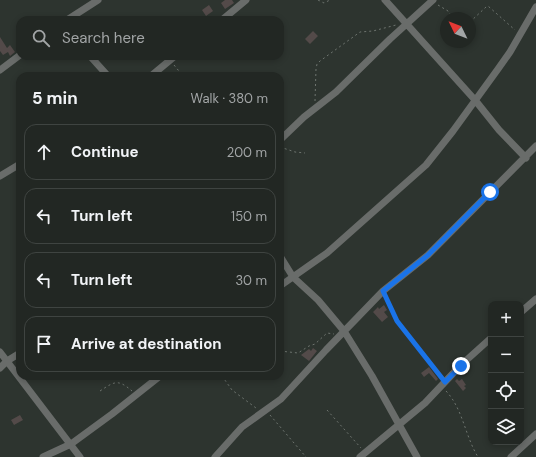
<!DOCTYPE html>
<meta charset="utf-8">
<style>
body{margin:0;font-family:"DM Sans",sans-serif;background:#2a2f2b;color:#f1f3f6}
.controls{position:absolute;right:12px;bottom:12px;display:grid;overflow:hidden;border-radius:8px;box-shadow:0 2px 6px #0003}
.controls button{width:36px;height:36px;display:grid;place-items:center;padding:0;border:0;border-bottom:1px solid #3f4441;background:#222723;color:#f1f3f6;font:20px sans-serif}
.compass{position:absolute;left:440px;top:12px;width:36px;height:36px;border-radius:50%;background:#222723;box-shadow:0 2px 6px #0003;rotate:313deg}
.stop{position:absolute;width:12px;height:12px;margin:-9px;border:3px solid #1a73e8;border-radius:50%;background:#fff}
.stop.end{background:#1a73e8;border-color:#fff;box-shadow:0 1px 4px #0008}
.list{margin:0;padding:0;list-style:none}
h2{display:flex;justify-content:space-between;align-items:center;height:52px;margin:0;padding:0 16px;font-size:17px}
h2 small{font-size:13px;font-weight:400;color:#a2a5a6}
.list li{display:grid;grid-template-columns:26px 1fr auto;gap:12px;align-items:center;box-sizing:border-box;height:56px;margin:0 8px 8px;padding:0 8px;border:1px solid #3f4441;border-radius:12px}
.list b{display:block;font-size:15px;white-space:nowrap}
.list em{font-size:13px;font-style:normal;color:#a2a5a6}
.icon{flex:none;width:22px;height:22px;fill:none;stroke:currentColor;stroke-width:2;stroke-linecap:round;stroke-linejoin:round}
.map{position:relative;flex:none;width:536px;height:457px;overflow:hidden}
.search{position:absolute;background:#222723;box-shadow:0 2px 6px #0003;left:16px;top:16px;width:268px;height:44px;display:flex;align-items:center;gap:10px;box-sizing:border-box;padding:0 14px;border-radius:12px;color:#a2a5a6;font-size:15px}
.panel{position:absolute;background:#222723;box-shadow:0 2px 6px #0003;left:16px;top:72px;width:268px;height:308px;border-radius:12px}
.map>svg:first-child{display:block}
</style>
<div class="map">
<svg width="536" height="457" viewBox="0 0 536 457">
<rect width="100%" height="100%" fill="#2d342f"/>
<!-- building -->
<path fill="#534a49" d="M 225,0 L 232,0 L 234,3 L 225,9 L 221,3 Z
M 209,5 L 213,11 L 206,16 L 202,10 Z
M 313,31 L 318,36 L 310,44 L 305,39 Z
M 0,37 L 7,48 L 10,45 L 15,52 L 10,56 L 8,52 L 3,55 L 0,51 Z
M 384,305 L 387,310 L 384,312 L 388,317 L 382,322 L 373,312 L 378,307 L 379,309 Z
M 313,348 L 317,351 L 309,361 L 301,355 L 309,349 L 311,351 Z
M 429,367 L 438,379 L 436,381 L 429,373 L 424,377 L 421,373 Z
M 457,379 L 459,381 L 462,379 L 466,385 L 464,386 L 466,388 L 463,391 L 455,381 Z
M 20,415 L 23,420 L 14,425 L 11,420 Z"/>
<g fill="none" stroke-linecap="round" stroke-linejoin="round">
<!-- path -->
<path stroke="#6e746f" stroke-width="1" stroke-dasharray="2 3" stroke-linecap="butt" d="M 318,0 L 324,3 L 330,0
M 438,5 L 448,11 L 453,18
M 470,22 L 486,7 L 488,6 L 515,30
M 174,65 L 183,76
M 315,101 L 316,69 L 317,64 L 320,61 L 360,32 L 373,31 L 396,25
M 280,147 L 295,152 L 305,153
M 386,297 L 397,321 L 441,376
M 280,351 L 298,353 L 309,346 L 315,344 L 327,333 L 334,334
M 222,376 L 232,390 L 256,408
M 100,391 C 115,381 118,379 132,391
M 446,391 C 463,409 465,436 478,457
M 327,410 L 361,448
M 270,415 L 306,457"/>
<!-- minor -->
<path stroke="#696c6a" stroke-width="7" d="M 385,0 L 475,100 L 499,130 L 526,158
M 67,20 L 98,0
M 222,20 L 246,0
M 90,56 L 108,76
M 0,70 L 20,55
M 151,76 L 175,56
M 280,140 L 304,117 L 336,92 L 390,39 L 433,0
M 0,176 L 20,164
M 280,256 L 293,277 L 318,300 L 344,331 L 372,376 L 417,457
M 280,286 L 327,253 L 426,165 L 453,131 L 498,69 L 510,52 L 536,7
M 521,312 L 536,299
M 0,352 L 80,457
M 0,368 L 7,361 L 20,353
M 43,457 L 71,444 L 112,414 L 160,376
M 215,457 L 242,427 L 281,399 L 326,350 L 383,291 L 428,255 L 536,146
M 360,457 L 425,403 L 461,365 L 491,338
M 511,457 L 536,434"/>
</g>
<g fill="none" stroke-linecap="round" stroke-linejoin="round">
<!-- route -->
<path stroke="#1a73e8" stroke-width="5" d="M 461,366 L 445,382 L 397,321 L 383,291 L 428,255 L 490,192"/>
</g>
</svg>
<div class="controls">
<button>+</button>
<button>−</button>
<button><svg class="icon" aria-label="locate" viewBox="0 0 24 24"><circle cx="12" cy="12" r="6"/><path d="M12 2v4M12 18v4M2 12h4M18 12h4"/></svg></button>
<button><svg class="icon" aria-label="layers" viewBox="0 0 24 24"><path d="M12 4l9 5-9 5-9-5zM3 14l9 5 9-5"/></svg></button>
</div>
<svg class="compass" viewBox="-18 -18 36 36"><path d="M0-13l5 13h-10z" fill="#e53935"/><path d="M0 13l5-13h-10z" fill="#a2a5a6"/></svg>
<div class="stop" style="left:490px;top:192px"></div>
<div class="stop end" style="left:461px;top:366px"></div>
<div class="search"><svg class="icon" aria-label="search" viewBox="0 0 24 24"><circle cx="10" cy="10" r="6"/><path d="M15 15l6 6"/></svg>Search here</div>
<section class="panel">
<h2>5 min<small>Walk · 380 m</small></h2>
<ul class="list">
<li><svg class="icon" aria-label="ahead" viewBox="0 0 24 24"><path d="M12 20V5M6 11l6-6 6 6"/></svg><div><b>Continue</b></div><em>200 m</em></li>
<li><svg class="icon" aria-label="left" viewBox="0 0 24 24"><path d="M17 20v-9H6M10 6l-5 5 5 5"/></svg><div><b>Turn left</b></div><em>150 m</em></li>
<li><svg class="icon" aria-label="left" viewBox="0 0 24 24"><path d="M17 20v-9H6M10 6l-5 5 5 5"/></svg><div><b>Turn left</b></div><em>30 m</em></li>
<li><svg class="icon" aria-label="arrive" viewBox="0 0 24 24"><path d="M6 21V4h12l-3 4 3 4H6"/></svg><div><b>Arrive at destination</b></div></li>
</ul>
</section>
</div>
